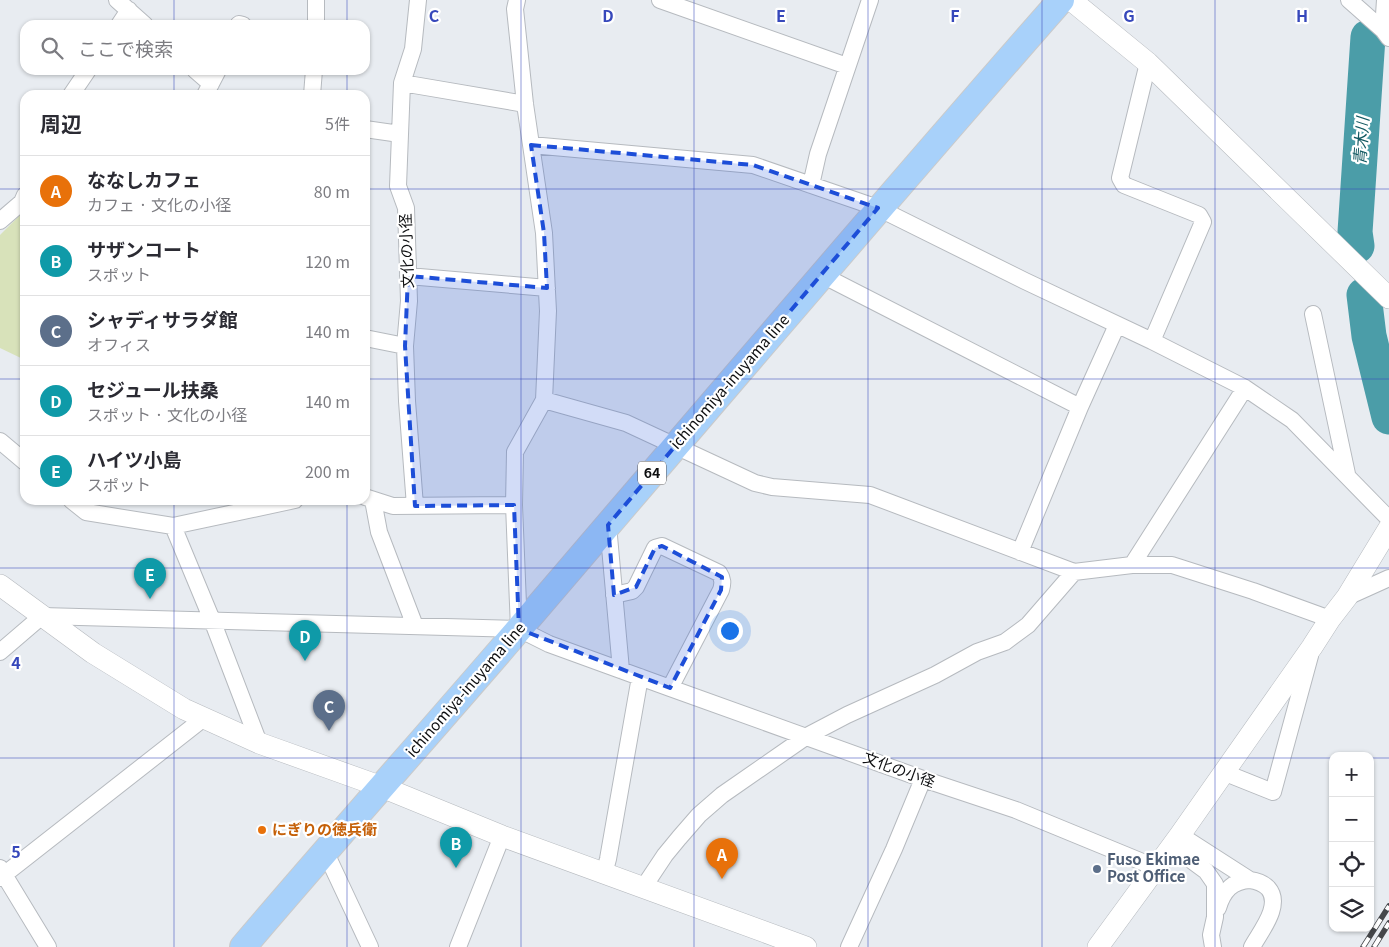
<!DOCTYPE html>
<html lang="ja">
<meta charset="utf-8">
<style>
body{margin:0;font-family:Georgia,"Noto Sans JP",serif;background:#f2f2f3;color:#2b2b33}
.controls{position:absolute;right:15px;bottom:15px;display:grid;overflow:hidden;border-radius:10px;box-shadow:0 1px 4px #0004}
.controls button{width:45px;height:45px;display:grid;place-items:center;padding:0;border:0;border-bottom:1px solid #e1e1e2;background:#fff;color:#2b2b33;font:25px sans-serif}
.you{position:absolute;left:729px;top:630px;width:18px;height:18px;margin:-12px;border:4px solid #fff;border-radius:50%;background:#1a73e8;box-shadow:0 0 0 8px #1a73e833}
.badge{display:grid;place-items:center;width:32px;height:32px;border-radius:50%;background:#3748bb;color:#fff;font-size:16px;font-weight:700}
.pin{position:absolute;translate:-50% -41px;filter:drop-shadow(0 1px 2px #0008)}
.pin::after{content:'';position:absolute;top:26px;width:18px;height:15px;background:inherit;clip-path:polygon(0 0,100% 0,50% 100%)}
.list{margin:0;padding:0;list-style:none}
h2{display:flex;justify-content:space-between;align-items:center;height:65px;margin:0;padding:0 20px;font-size:21px}
h2 small{font-size:16px;font-weight:400;color:#7c7c81}
.list li{display:grid;grid-template-columns:32px 1fr auto;gap:15px;align-items:center;box-sizing:border-box;height:70px;padding:0 20px;border-top:1px solid #e1e1e2}
.list b{display:block;font-size:19px;white-space:nowrap}
.list p{margin:0;font-size:16px;white-space:nowrap;color:#7c7c81}
.list em{font-size:16px;font-style:normal;color:#7c7c81}
.icon{flex:none;width:28px;height:28px;fill:none;stroke:currentColor;stroke-width:2;stroke-linecap:round;stroke-linejoin:round}
.map{position:relative;flex:none;width:1389px;height:947px;overflow:hidden}
.search{position:absolute;background:#fff;box-shadow:0 1px 4px #0004;left:20px;top:20px;width:350px;height:55px;display:flex;align-items:center;gap:12px;box-sizing:border-box;padding:0 18px;border-radius:15px;color:#7c7c81;font-size:19px}
.panel{position:absolute;background:#fff;box-shadow:0 1px 4px #0004;left:20px;top:90px;width:350px;height:415px;border-radius:15px}
.map>svg:first-child{display:block}
</style>
<div class="map">
<svg width="1389" height="947" viewBox="0 0 1389 947">
<rect width="100%" height="100%" fill="#e8ecf1"/>
<!-- green -->
<path fill="#d8e2ba" d="M 25,210 L 25,360 L 0,348 L 0,235 Z"/>
<g fill="none" stroke-linecap="round" stroke-linejoin="round">
<!-- river -->
<path stroke="#4b9da8" stroke-width="35" d="M 1357,246 L 1355,232 L 1368,37
M 1364,295 L 1369,336 L 1389,417"/>
<defs>
<path id="minor" d="M 117,0 L 145,25
M 517,0 L 515,9 L 525,104 L 544,233 L 548,311 L 544,400 L 515,452 L 514,505 L 519,629
M 660,0 L 847,66
M 1349,0 L 1383,30 L 1389,38
M 119,25 L 129,10
M 238,25 L 239,24 L 243,25
M 316,25 L 316,0
M 1383,30 L 1385,0
M 1148,63 L 1120,178 L 1124,185 L 1199,215 L 1203,222 L 1152,341
M 195,70 L 211,84
M 402,83 L 525,104
M 71,95 L 88,70
M 205,95 L 218,70
M 312,95 L 314,70
M 365,129 L 400,134
M 531,145 L 753,165 L 878,208 L 1025,281 L 1152,341 L 1245,388 L 1292,420 L 1389,519
M 811,185 L 818,154 L 870,0
M 0,221 L 22,202 L 25,195
M 822,275 L 1080,407
M 408,276 L 547,288
M 1313,314 L 1347,474
M 365,338 L 405,346
M 544,400 L 626,423 L 755,483 L 772,487 L 870,495 L 1074,572 L 1132,565 L 1172,565 L 1253,591 L 1330,619
M 0,441 L 25,462
M 365,497 L 393,506 L 514,505
M 71,500 L 86,512 L 173,526 L 295,500
M 373,500 L 379,532 L 415,626
M 415,506 L 407,401 L 405,346 L 409,301 L 406,208 L 398,186 L 402,83 L 413,49 L 418,0
M 608,525 L 621,670
M 173,526 L 212,620 L 259,743
M 1020,552 L 1080,407 L 1117,325
M 1132,565 L 1245,388
M 614,595 L 632,591 L 636,587 L 655,548 L 662,546 L 719,573 C 723,579 723,583 721,590 L 670,688
M 1347,597 L 1389,578
M 0,652 L 42,616 L 519,629 L 549,644 L 670,688 L 923,779 L 1016,810 L 1157,868
M 1223,772 L 1273,792 L 1310,656
M 1180,835 L 1250,880 C 1257,881 1263,883 1268,888 C 1283,905 1260,932 1252,947
M 1172,846 L 1206,871 L 1215,884 L 1215,917 L 1211,935 L 1213,947
M 325,851 L 370,947
M 0,868 L 48,947
M 604,874 L 608,859 L 640,677
M 0,878 L 204,718
M 643,888 L 665,855 L 679,838 L 699,815 L 722,795 L 807,736 L 847,715 L 935,675 L 977,652 L 1005,642 L 1028,625 L 1074,572
M 1218,908 C 1223,891 1232,881 1250,880
M 458,947 L 502,836
M 849,947 L 894,849 L 923,779"/>
<path id="tertiary" d="M 1071,0 L 1148,63 L 1389,298
M 0,585 L 93,653 L 184,709 L 259,743 L 382,787 L 502,836 L 806,947
M 1098,947 L 1180,835 L 1312,647 L 1330,619 L 1347,597 L 1389,528"/>
<path id="primary" d="M 243,947 C 334,840 428,735 519,629 C 699,419 878,208 1061,0"/>
</defs>
<!-- minor casing -->
<use href="#minor" stroke="#b6babf" stroke-width="18"/>
<!-- tertiary casing -->
<use href="#tertiary" stroke="#b6babf" stroke-width="22"/>
<!-- primary casing -->
<use href="#primary" stroke="#cacaca" stroke-width="28"/>
<!-- minor -->
<use href="#minor" stroke="#fff" stroke-width="16"/>
<!-- tertiary -->
<use href="#tertiary" stroke="#fff" stroke-width="21"/>
<!-- primary -->
<use href="#primary" stroke="#a8d1fa" stroke-width="26"/>
<defs>
<path id="rail" d="M 1363,947 L 1389,906
M 1374,947 L 1389,923"/>
</defs>
<!-- rail casing -->
<use href="#rail" stroke="#45474a" stroke-width="5.5"/>
<!-- rail -->
<use href="#rail" stroke="#fff" stroke-width="4" stroke-dasharray="11" stroke-linecap="butt"/>
</g>
<!-- marked area -->
<path fill="#1d4ed8" fill-opacity="0.2" stroke="#1d4ed8" stroke-width="4" stroke-dasharray="10 6" stroke-linejoin="round" d="M 531,145 L 753,165 L 878,208 L 608,525 L 614,595 L 636,587 L 655,548 L 662,546 L 722,577 L 721,590 L 670,688 L 519,629 L 514,505 L 415,506 L 405,346 L 408,276 L 547,288 L 544,233 Z"/>
<!-- grid -->
<path fill="none" stroke="#3748bb" stroke-width="1" stroke-opacity="0.55" d="M 174,0 L 174,25M 347,0 L 347,25M 521,0 L 521,947M 694,0 L 694,947M 868,0 L 868,947M 1042,0 L 1042,947M 1215,0 L 1215,947M 174,70 L 174,95M 347,70 L 347,95M 0,189 L 25,189M 365,189 L 1389,189M 0,379 L 25,379M 365,379 L 1389,379M 174,500 L 174,947M 347,500 L 347,947M 0,568 L 1389,568M 0,758 L 1333,758M 1370,758 L 1389,758"/>
<!-- markers -->
<circle fill="#e8710a" stroke="#fff" stroke-width="2" cx="262" cy="830" r="5"/>
<circle fill="#5c6f8a" stroke="#fff" stroke-width="2" cx="1097" cy="869" r="5"/>
<g text-anchor="middle" stroke-width="4.5" stroke-linejoin="round" paint-order="stroke">
<!-- shield labels -->
<rect fill="#fff" stroke="#565658" stroke-width="1" x="638" y="461.5" width="28" height="23" rx="4"/>
<g font-size="14" font-weight="bold" fill="#0d0e10">
<text x="652" y="478">64</text>
</g>
<!-- street labels -->
<g font-size="15" fill="#0d0e10" stroke="#fff">
<text transform="translate(407 251) rotate(-92)" y="5">文化の小径</text>
<text transform="translate(730 382) rotate(-49)" y="5">ichinomiya-inuyama line</text>
<text transform="translate(466 690) rotate(-49)" y="5">ichinomiya-inuyama line</text>
<text transform="translate(899 770) rotate(20)" y="5">文化の小径</text>
</g>
<!-- food labels -->
<g font-size="15" font-weight="bold" fill="#c56008" stroke="#fff" text-anchor="start">
<text x="272" y="835">にぎりの徳兵衛</text>
</g>
<!-- service labels -->
<g font-size="15" font-weight="bold" fill="#4e5e75" stroke="#fff" text-anchor="start">
<text x="1107" y="865">Fuso Ekimae<tspan x="1107" dy="17">Post Office</tspan></text>
</g>
<!-- water labels -->
<g font-size="16" font-style="italic" fill="#135962" stroke="#fff">
<text transform="translate(1361 141) rotate(-86)" y="6">青木川</text>
</g>
</g>
<g font-size="16" text-anchor="middle" font-weight="bold" fill="#3748bb" stroke="#fff" stroke-width="4.5" stroke-linejoin="round" paint-order="stroke">
<text x="434" y="22">C</text>
<text x="608" y="22">D</text>
<text x="781" y="22">E</text>
<text x="955" y="22">F</text>
<text x="1129" y="22">G</text>
<text x="1302" y="22">H</text>
<text x="16" y="669">4</text>
<text x="16" y="858">5</text>
</g>
</svg>
<div class="controls">
<button>+</button>
<button>−</button>
<button><svg class="icon" aria-label="locate" viewBox="0 0 24 24"><circle cx="12" cy="12" r="6"/><path d="M12 2v4M12 18v4M2 12h4M18 12h4"/></svg></button>
<button><svg class="icon" aria-label="layers" viewBox="0 0 24 24"><path d="M12 4l9 5-9 5-9-5zM3 14l9 5 9-5"/></svg></button>
</div>
<div class="you"></div>
<div class="pin badge" style="left:722px;top:879px;background:#e8710a">A</div>
<div class="pin badge" style="left:456px;top:868px;background:#0f9aa8">B</div>
<div class="pin badge" style="left:329px;top:731px;background:#5c6f8a">C</div>
<div class="pin badge" style="left:305px;top:661px;background:#0f9aa8">D</div>
<div class="pin badge" style="left:150px;top:599px;background:#0f9aa8">E</div>
<div class="search"><svg class="icon" aria-label="search" viewBox="0 0 24 24"><circle cx="10" cy="10" r="6"/><path d="M15 15l6 6"/></svg>ここで検索</div>
<section class="panel">
<h2>周辺<small>5件</small></h2>
<ul class="list">
<li><span class="badge" style="background:#e8710a">A</span><div><b>ななしカフェ</b><p>カフェ · 文化の小径</p></div><em>80 m</em></li>
<li><span class="badge" style="background:#0f9aa8">B</span><div><b>サザンコート</b><p>スポット</p></div><em>120 m</em></li>
<li><span class="badge" style="background:#5c6f8a">C</span><div><b>シャディサラダ館</b><p>オフィス</p></div><em>140 m</em></li>
<li><span class="badge" style="background:#0f9aa8">D</span><div><b>セジュール扶桑</b><p>スポット · 文化の小径</p></div><em>140 m</em></li>
<li><span class="badge" style="background:#0f9aa8">E</span><div><b>ハイツ小島</b><p>スポット</p></div><em>200 m</em></li>
</ul>
</section>
</div>
